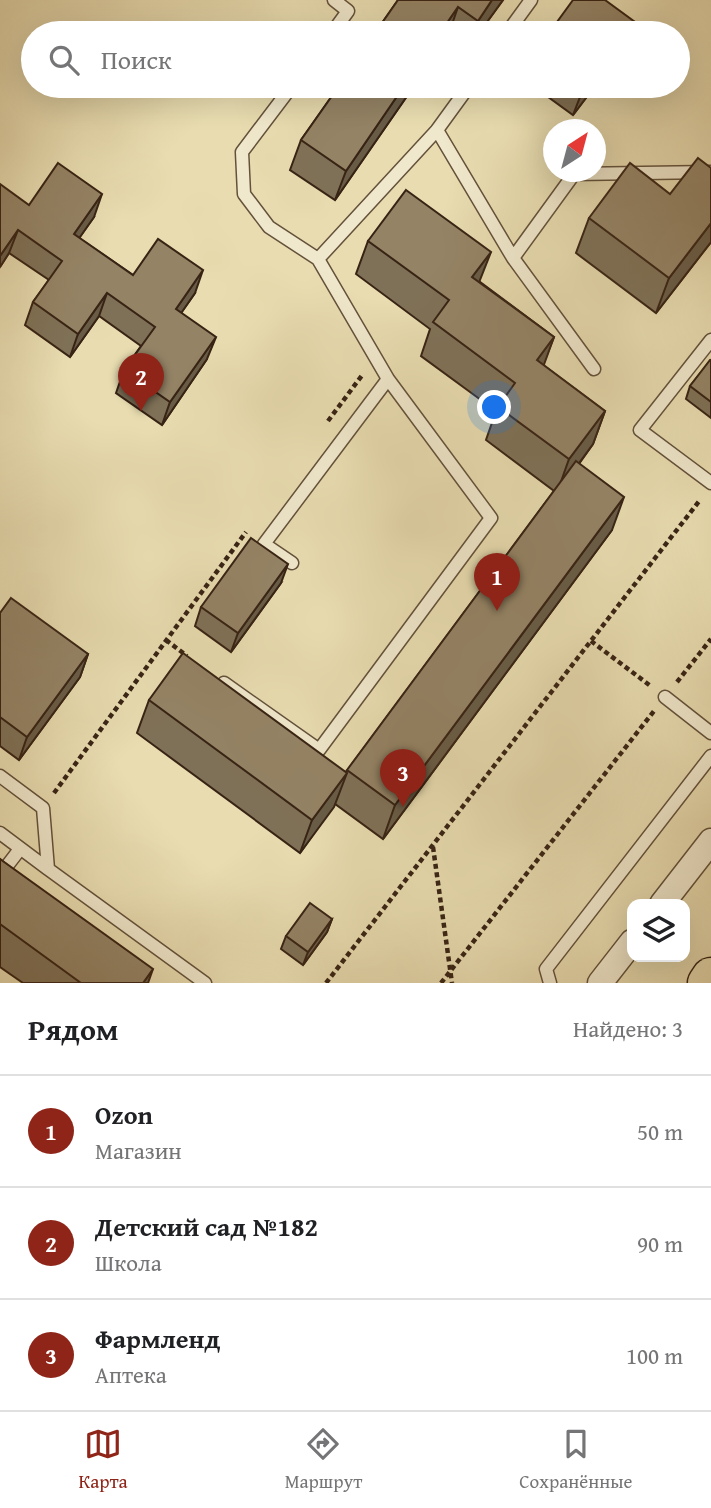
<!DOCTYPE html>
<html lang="ru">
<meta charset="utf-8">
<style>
body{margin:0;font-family:"Gentium Book Plus",serif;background:#f2f2f2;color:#202124}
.controls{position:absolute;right:21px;bottom:21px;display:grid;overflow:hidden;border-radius:14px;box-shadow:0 7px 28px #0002}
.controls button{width:63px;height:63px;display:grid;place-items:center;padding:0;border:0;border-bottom:2px solid #e0e0e0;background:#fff;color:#202124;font:35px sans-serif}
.compass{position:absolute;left:543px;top:119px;width:63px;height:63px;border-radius:50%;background:#fff;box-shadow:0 7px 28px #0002;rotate:36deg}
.you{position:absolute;left:495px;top:408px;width:24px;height:24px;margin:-18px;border:5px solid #fff;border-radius:50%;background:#1a73e8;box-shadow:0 0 0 10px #1a73e833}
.badge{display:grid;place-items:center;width:46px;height:46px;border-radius:50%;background:#8f2418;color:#fff;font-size:23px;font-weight:700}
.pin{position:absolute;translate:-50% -58px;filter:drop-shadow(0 2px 4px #0008)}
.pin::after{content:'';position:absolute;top:37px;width:24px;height:21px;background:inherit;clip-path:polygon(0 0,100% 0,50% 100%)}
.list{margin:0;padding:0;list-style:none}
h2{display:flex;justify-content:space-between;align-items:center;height:91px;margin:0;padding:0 28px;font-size:30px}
h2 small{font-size:23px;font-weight:400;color:#757577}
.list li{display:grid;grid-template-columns:46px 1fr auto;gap:21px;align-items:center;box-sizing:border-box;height:112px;padding:0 28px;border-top:2px solid #e0e0e0}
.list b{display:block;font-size:26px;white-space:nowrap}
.list p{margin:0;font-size:23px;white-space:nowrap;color:#757577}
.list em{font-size:23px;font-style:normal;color:#757577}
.icon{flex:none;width:38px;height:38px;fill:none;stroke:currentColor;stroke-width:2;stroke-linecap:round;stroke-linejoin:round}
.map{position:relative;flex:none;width:711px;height:983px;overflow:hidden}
.search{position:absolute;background:#fff;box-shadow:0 7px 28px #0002;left:21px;right:21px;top:21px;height:77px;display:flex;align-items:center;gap:18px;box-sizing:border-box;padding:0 24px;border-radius:38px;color:#757577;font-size:26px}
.sheet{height:427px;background:#fff}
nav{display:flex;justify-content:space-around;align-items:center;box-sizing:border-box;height:98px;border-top:2px solid #e0e0e0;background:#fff;font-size:19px;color:#757577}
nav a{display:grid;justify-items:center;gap:4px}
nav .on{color:#8f2418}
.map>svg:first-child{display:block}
</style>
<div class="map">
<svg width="711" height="983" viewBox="0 0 711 983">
<rect width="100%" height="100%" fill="#e8dcb0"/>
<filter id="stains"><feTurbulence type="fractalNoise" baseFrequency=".00286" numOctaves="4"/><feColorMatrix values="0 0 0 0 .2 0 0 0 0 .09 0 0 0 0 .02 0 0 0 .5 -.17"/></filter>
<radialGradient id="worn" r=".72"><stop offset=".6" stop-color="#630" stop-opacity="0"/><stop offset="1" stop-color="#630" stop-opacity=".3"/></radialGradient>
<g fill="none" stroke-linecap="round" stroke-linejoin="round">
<defs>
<path id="lane" d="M 332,33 L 348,11 L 334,0
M 507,33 L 531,0
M 292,86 L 242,152 L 244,194 L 269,227 L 318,259 L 437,130 L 469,86
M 437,130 L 513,258 L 574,174 L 711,172
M 513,258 L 594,369
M 711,340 L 640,430 L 711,483
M 292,563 L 264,544 L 388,379
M 224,683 L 319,750 L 491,518 L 388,379 L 318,259
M 665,697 L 711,733
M 0,776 L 43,808 L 48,869 L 205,983
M 0,833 L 48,869
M 0,875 L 20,849
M 550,983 L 546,969 L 711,756"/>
<path id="street" d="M 662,904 L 711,841
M 600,983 L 632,942"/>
<path id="primary" d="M 707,983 L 711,977"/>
</defs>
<!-- lane casing -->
<use href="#lane" stroke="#64513b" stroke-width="15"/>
<!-- street casing -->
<use href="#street" stroke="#64513b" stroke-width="27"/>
<!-- primary casing -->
<use href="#primary" stroke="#382314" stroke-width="41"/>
<!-- path -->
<path stroke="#382314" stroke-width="4.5" stroke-dasharray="5 3.5" stroke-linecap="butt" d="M 328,421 L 363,374
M 166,640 L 187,656
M 591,641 L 652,687
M 677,682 L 711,639
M 54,793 L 246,532
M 433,847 L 452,983
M 326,983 L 700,500
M 441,983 L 654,711"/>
<!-- lane -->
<use href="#lane" stroke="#f0e8cc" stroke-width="12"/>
<!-- street -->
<use href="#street" stroke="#f0e8cc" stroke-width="24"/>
<!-- primary -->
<use href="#primary" stroke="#e8dcb0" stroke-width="38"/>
</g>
<!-- wall -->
<path fill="#7f7157" stroke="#382314" stroke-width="2" d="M 398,0 L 503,0 L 479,33 L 375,33 Z
M 339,86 L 414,86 L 335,200 L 290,170 L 301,140 Z
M 533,86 L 595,86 L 573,115 Z
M 711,168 L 711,242 L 656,313 L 576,253 L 589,218 L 670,194 Z
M 29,205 L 94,217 L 79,238 L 133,275 L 195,293 L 181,313 L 207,359 L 162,425 L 116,393 L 124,370 L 141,346 L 99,316 L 70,357 L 25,325 L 33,302 L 49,280 L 9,253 L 0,267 Z
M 368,241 L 480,282 L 554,337 L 543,365 L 605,411 L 593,444 L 579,464 L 612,530 L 383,839 L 335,804 L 300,853 L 137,733 L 149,700 L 346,772 L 554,491 L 486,440 L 496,411 L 421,356 L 430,329 L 356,274 Z
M 711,360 L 711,418 L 686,399 L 690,386 Z
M 281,583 L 231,652 L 195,626 L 201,607 Z
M 0,613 L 88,654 L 80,677 L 19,760 L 0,746 Z
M 0,859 L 148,983 L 23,983 L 0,967 Z
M 332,919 L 327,932 L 303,965 L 281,949 L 286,936 Z"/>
<!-- shaded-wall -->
<path fill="#685c47" stroke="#382314" stroke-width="2" d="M 492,0 L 503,0 L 479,33 L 473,33 L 478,21 Z
M 458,7 L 449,33 L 440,33 Z
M 635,22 L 631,33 L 627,33 Z
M 404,86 L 414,86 L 335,200 L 346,171 Z
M 588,86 L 595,86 L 573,115 L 580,97 Z
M 102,194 L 94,217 L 66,257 L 74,234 Z
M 711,223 L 711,242 L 656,313 L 669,278 Z
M 18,230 L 9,253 L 0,267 L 0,256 Z
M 491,252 L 478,285 L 472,277 Z
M 203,270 L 195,293 L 168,332 L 176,309 Z
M 107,293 L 99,316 L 70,357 L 78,334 Z
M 216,337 L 207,359 L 162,425 L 170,402 Z
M 554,337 L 542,370 L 537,360 Z
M 605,411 L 593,444 L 557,493 L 569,459 Z
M 624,497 L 612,530 L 383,839 L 395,805 Z
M 288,564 L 281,583 L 231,652 L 238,633 Z
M 88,654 L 80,677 L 19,760 L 27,737 Z
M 347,773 L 334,807 L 300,853 L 312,820 Z
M 332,919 L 327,932 L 303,965 L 308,952 Z
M 153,969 L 148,983 L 143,983 Z"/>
<!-- building -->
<path fill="#948365" stroke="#382314" stroke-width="2" d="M 398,0 L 492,0 L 478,21 L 458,7 L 440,33 L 375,33 Z
M 573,0 L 605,0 L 635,22 L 627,33 L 549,33 Z
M 339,86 L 404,86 L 346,171 L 301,140 Z
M 564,86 L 588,86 L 580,97 Z
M 698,158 L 711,168 L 711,223 L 669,278 L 589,218 L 630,163 L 670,194 Z
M 58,163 L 102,194 L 74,234 L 133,275 L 158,239 L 203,270 L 176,309 L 216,337 L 170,402 L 124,370 L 155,327 L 107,293 L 78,334 L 33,302 L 62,261 L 18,230 L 0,256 L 0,184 L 29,205 Z
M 406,190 L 491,252 L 472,277 L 554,337 L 537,360 L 605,411 L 569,459 L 498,407 L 515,383 L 433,322 L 449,300 L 368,241 Z
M 710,360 L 711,360 L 711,402 L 690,386 Z
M 576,461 L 624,497 L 395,805 L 347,770 Z
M 251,538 L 288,564 L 238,633 L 201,607 Z
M 11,598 L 88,654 L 27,737 L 0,717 L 0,613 Z
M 183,653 L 347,773 L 312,820 L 149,700 Z
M 0,859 L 153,969 L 143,983 L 81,983 L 0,924 Z
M 310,903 L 332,919 L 308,952 L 286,936 Z"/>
<rect width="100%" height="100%" filter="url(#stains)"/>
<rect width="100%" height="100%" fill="url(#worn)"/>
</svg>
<div class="controls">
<button><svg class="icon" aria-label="layers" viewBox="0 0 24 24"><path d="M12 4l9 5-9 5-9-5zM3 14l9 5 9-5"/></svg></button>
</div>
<svg class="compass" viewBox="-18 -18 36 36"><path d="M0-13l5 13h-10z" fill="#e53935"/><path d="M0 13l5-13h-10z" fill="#757577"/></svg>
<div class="you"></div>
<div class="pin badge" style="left:497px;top:611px">1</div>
<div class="pin badge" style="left:141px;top:411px">2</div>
<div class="pin badge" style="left:403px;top:807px">3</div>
<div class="search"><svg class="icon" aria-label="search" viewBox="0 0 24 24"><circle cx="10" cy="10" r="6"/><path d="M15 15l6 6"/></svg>Поиск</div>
</div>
<section class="sheet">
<h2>Рядом<small>Найдено: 3</small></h2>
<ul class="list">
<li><span class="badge">1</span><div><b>Ozon</b><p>Магазин</p></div><em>50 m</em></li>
<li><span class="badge">2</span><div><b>Детский сад №182</b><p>Школа</p></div><em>90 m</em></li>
<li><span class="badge">3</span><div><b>Фармленд</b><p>Аптека</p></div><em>100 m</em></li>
</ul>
</section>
<nav>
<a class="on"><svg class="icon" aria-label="map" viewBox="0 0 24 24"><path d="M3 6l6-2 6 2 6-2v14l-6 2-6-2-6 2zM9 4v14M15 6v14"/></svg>Карта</a>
<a><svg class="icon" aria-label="directions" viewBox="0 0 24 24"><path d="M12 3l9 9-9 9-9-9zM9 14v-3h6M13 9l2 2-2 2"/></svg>Маршрут</a>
<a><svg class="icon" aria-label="saved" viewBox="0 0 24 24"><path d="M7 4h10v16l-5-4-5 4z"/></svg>Сохранённые</a>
</nav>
